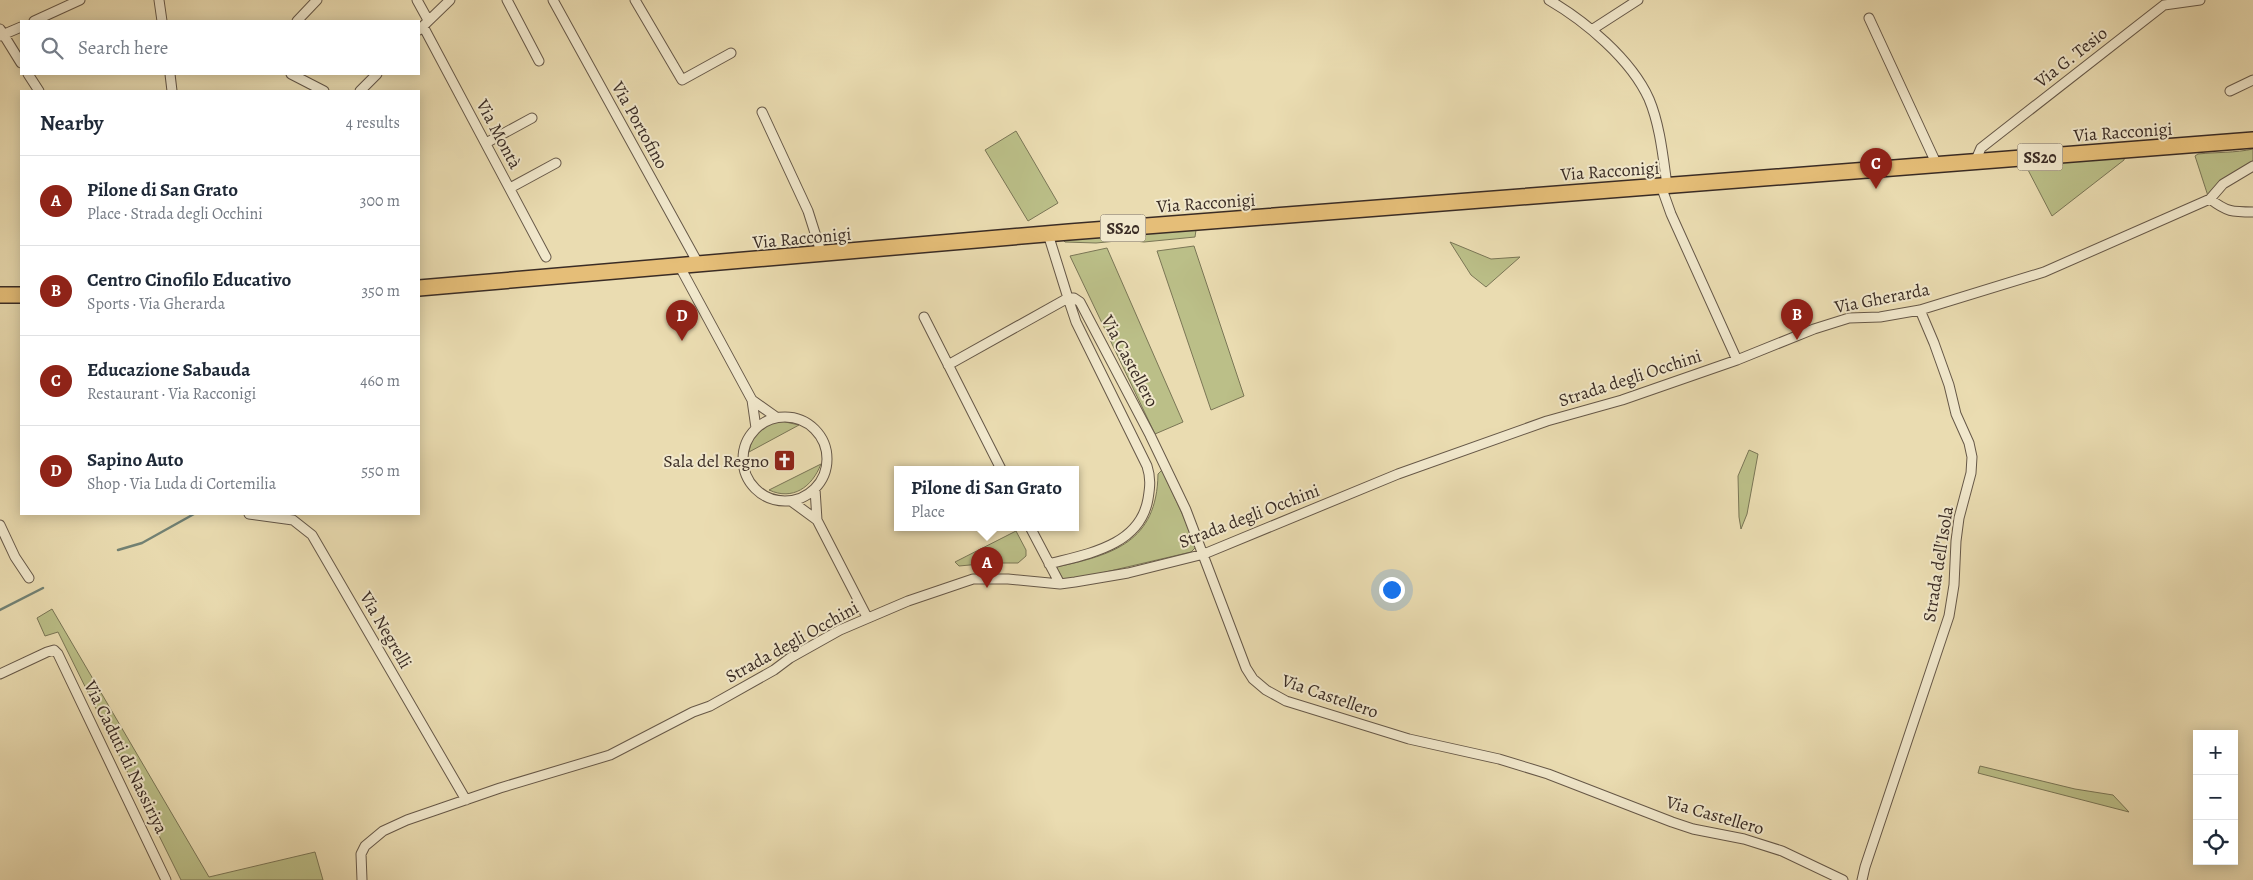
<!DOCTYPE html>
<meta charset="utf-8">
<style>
body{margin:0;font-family:Alegreya,serif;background:#f2f2f3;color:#1f2937}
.controls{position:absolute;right:15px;bottom:15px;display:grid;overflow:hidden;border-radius:0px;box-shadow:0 2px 12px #0003}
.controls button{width:45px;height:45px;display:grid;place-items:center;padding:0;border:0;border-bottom:1px solid #e0e1e3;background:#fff;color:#1f2937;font:25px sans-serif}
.you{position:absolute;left:1391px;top:589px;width:18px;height:18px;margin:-12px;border:4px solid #fff;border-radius:50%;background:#1a73e8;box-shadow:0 0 0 8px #1a73e833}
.badge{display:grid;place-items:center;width:32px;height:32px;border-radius:50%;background:#8f2418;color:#fff;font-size:16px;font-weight:700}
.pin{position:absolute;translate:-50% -41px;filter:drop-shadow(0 1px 2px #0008)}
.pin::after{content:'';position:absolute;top:26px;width:18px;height:15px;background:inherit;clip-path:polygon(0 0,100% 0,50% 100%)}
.popup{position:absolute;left:894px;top:466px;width:185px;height:65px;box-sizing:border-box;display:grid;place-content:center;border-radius:0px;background:#fff;filter:drop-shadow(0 1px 4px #0005);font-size:16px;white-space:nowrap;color:#747a83}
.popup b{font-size:19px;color:#1f2937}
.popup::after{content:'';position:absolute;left:50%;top:100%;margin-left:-10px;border:10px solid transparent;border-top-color:#fff}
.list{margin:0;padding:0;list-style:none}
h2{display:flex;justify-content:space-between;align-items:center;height:65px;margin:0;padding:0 20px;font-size:21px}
h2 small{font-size:16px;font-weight:400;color:#747a83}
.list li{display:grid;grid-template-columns:32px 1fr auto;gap:15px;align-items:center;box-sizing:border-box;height:90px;padding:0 20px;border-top:1px solid #e0e1e3}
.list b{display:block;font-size:19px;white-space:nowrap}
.list p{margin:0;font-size:16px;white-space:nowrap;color:#747a83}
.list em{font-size:16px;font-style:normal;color:#747a83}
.icon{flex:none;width:28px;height:28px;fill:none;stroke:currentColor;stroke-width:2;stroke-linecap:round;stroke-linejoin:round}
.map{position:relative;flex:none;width:2253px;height:880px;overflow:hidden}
.search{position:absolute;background:#fff;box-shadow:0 2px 12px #0003;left:20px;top:20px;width:400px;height:55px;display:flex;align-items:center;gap:12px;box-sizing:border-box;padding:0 18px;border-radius:0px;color:#747a83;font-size:19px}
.panel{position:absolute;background:#fff;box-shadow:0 2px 12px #0003;left:20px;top:90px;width:400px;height:425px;border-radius:0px}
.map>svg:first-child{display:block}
</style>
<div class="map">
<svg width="2253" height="880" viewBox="0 0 2253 880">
<rect width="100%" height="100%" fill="#eadcb1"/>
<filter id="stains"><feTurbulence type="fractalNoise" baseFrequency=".004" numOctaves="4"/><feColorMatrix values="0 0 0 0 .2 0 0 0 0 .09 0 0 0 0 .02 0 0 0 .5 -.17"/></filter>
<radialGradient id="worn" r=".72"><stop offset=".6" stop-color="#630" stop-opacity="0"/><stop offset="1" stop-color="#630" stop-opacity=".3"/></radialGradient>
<!-- green -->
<path fill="#bbbf88" stroke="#7a7656" d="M 1016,131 L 1058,203 L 1028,221 L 985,150 Z
M 2253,149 L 2253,161 L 2220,181 L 2208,196 L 2195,156 L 2198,154 C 2217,152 2235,153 2253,149 Z
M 2125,155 L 2124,160 L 2052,216 L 2027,168 L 2028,162 Z
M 1185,229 L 1196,230 L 1195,237 L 1144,242 L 1127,240 L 1096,243 L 1065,242 L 1062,239 Z
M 1450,242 L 1491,259 L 1520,257 L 1486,287 L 1471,275 Z
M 1194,246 L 1244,396 L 1211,410 L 1157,251 Z
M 1107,248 L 1183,422 L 1155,434 L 1070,256 Z
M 781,421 L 799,425 L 749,452 C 752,433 763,424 781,421 Z
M 1749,450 L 1758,454 L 1747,514 L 1741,529 L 1739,517 L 1738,476 Z
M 821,464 C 812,487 793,501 769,490 Z
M 1162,470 L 1197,546 L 1191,552 L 1080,578 L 1063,579 L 1056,567 C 1113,555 1157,542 1158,474 Z
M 1016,531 L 1026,550 L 1026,556 L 1018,563 L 991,563 L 959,566 L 955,562 Z
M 52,609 L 209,877 L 315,852 L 323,880 L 181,880 L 58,632 L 45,636 L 37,618 Z
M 1980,766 L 2075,789 L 2113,795 L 2129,812 L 1978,773 Z"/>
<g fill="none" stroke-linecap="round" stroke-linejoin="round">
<!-- stream -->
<path stroke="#728275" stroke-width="2.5" d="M 118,550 L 142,543 L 194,514
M 0,610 L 43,588"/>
<defs>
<path id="minor" d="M 159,0 L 162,21
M 417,0 L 428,20
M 507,0 L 539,61
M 553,0 L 699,265
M 635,0 L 682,80 L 731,53
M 1549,0 C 1585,21 1631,59 1649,99 C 1660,125 1663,157 1667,185
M 1869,18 L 1937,165
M 34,21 L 80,0
M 297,21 L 317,0
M 423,26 L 546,257
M 0,29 L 21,63
M 1593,29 L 1638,0
M 419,30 L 450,0
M 0,36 L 21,27
M 28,74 L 39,91
M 170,74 L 172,91
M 291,74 L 324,91
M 360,91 L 377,74
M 2230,91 L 2253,80
M 762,112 L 808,211 L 822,255
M 486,143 L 532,118
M 1975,162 L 1981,148 L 2164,5 L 2200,0
M 1661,186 L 1671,214 L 1737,360 L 1814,329 L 1849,318 L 1880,317 L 1920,310 L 2044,272 L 2210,199 L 2223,184 L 2253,166
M 510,188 L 556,163
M 2210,199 C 2227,212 2232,212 2253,212
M 1048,234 L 1068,298 L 1074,298 L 1080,302 L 1150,435 L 1186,510 L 1246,668 L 1253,679 L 1266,690 L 1286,701 L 1409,739 L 1499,759 L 1548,774 L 1672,822 L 1693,829 L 1744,839 L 1782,851 L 1843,880
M 680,267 L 752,400 L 756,428
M 924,317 L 1001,469
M 948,365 L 1068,298 L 1076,322 L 1147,466 C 1151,478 1150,487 1148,499 C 1140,546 1087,554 1049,564
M 752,400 L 776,417
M743 459a42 42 0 1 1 84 0a42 42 0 1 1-84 0Z
M 815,489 L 817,520 L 867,617
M 791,501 L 817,520
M 249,514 L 293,520 L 312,535 L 466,800
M 0,525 L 15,557 L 29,578
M 1030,527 L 1060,584
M 0,674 L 47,652 L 54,650 L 58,654 L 166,880
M 362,880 L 361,854 L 365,846 L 383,831 L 407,820 L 500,788 L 610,755 L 693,712 L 710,706 L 774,670 L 790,658 L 840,630 L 908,601 L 973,579 L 1008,579 L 1060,584 L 1075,582 L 1128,573 L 1204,554 L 1398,474 L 1547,421 L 1622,400 L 1737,360
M 1862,880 L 1865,867 L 1949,616 L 1954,585 L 1956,541 L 1959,518 L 1971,473 L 1972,457 L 1969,443 L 1956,414 L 1949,385 L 1934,343 L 1920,310"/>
<path id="primary" d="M 419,288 L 1069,232 L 2253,140
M 0,295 L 21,295"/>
</defs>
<!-- minor casing -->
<use href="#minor" stroke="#665848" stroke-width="11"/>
<!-- primary casing -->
<use href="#primary" stroke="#3a2c25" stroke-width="18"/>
<!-- minor -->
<use href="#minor" stroke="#f1e8cc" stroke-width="9"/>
<!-- primary -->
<use href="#primary" stroke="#e5be78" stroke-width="15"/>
</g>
<!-- icons -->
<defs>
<symbol id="church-square" viewBox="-11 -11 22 22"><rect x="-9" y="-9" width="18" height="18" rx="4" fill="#8f2418" stroke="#f1e8cc"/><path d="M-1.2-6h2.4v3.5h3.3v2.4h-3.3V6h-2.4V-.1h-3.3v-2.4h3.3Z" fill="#fff"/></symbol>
</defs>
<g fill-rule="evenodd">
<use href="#church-square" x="772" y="448" width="25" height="25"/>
</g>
<g text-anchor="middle" stroke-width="4" stroke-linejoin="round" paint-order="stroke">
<!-- shield labels -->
<g fill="#f1e8cc" stroke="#716457" stroke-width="1">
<rect x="2017.5" y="143.5" width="45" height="27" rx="4"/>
<rect x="1100.5" y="214.5" width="45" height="27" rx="4"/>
</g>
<g font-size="16" font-weight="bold" fill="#3a2c25">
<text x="2040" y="163">SS20</text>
<text x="1123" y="234">SS20</text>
</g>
<!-- street labels -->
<g font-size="18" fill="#3a2c25" stroke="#f1e8cc">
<text transform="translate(2071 57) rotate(-38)" y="6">Via G. Tesio</text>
<text transform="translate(640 125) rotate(61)" y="6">Via Portofino</text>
<text transform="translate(2123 132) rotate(-4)" y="6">Via Racconigi</text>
<text transform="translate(499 134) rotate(62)" y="6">Via Montà</text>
<text transform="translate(1610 171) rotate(-4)" y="6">Via Racconigi</text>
<text transform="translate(1206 203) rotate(-4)" y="6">Via Racconigi</text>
<text transform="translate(802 238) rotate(-5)" y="6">Via Racconigi</text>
<text transform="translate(1882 298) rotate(-11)" y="6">Via Gherarda</text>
<text transform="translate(1130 361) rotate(62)" y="6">Via Castellero</text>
<text transform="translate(1630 378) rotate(-18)" y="6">Strada degli Occhini</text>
<text transform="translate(1249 516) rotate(-21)" y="6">Strada degli Occhini</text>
<text transform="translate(1938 564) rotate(-81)" y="6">Strada dell'Isola</text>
<text transform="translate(386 630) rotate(60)" y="6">Via Negrelli</text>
<text transform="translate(792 642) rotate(-29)" y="6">Strada degli Occhini</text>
<text transform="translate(1330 696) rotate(19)" y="6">Via Castellero</text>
<text transform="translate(126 757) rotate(64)" y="6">Via Caduti di Nassiriya</text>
<text transform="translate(1715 815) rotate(16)" y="6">Via Castellero</text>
</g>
<!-- poi labels -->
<g font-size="18" fill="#3a2c25" stroke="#f1e8cc" text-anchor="end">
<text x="769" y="467">Sala del Regno</text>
</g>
</g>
<rect width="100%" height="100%" filter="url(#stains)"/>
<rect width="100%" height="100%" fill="url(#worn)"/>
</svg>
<div class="controls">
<button>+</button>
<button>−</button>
<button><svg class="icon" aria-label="locate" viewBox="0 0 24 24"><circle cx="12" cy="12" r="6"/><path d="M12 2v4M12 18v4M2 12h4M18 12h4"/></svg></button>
</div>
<div class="you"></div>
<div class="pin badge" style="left:987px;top:588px">A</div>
<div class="popup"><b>Pilone di San Grato</b>Place</div>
<div class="pin badge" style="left:1797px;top:340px">B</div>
<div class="pin badge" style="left:1876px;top:189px">C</div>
<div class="pin badge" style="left:682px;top:341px">D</div>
<div class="search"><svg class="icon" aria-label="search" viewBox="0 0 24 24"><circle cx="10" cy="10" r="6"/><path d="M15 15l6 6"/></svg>Search here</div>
<section class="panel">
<h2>Nearby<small>4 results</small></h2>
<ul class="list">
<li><span class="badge">A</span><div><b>Pilone di San Grato</b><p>Place · Strada degli Occhini</p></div><em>300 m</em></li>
<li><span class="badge">B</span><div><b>Centro Cinofilo Educativo</b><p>Sports · Via Gherarda</p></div><em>350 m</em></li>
<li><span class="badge">C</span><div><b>Educazione Sabauda</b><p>Restaurant · Via Racconigi</p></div><em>460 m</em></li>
<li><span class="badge">D</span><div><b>Sapino Auto</b><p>Shop · Via Luda di Cortemilia</p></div><em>550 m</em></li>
</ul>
</section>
</div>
